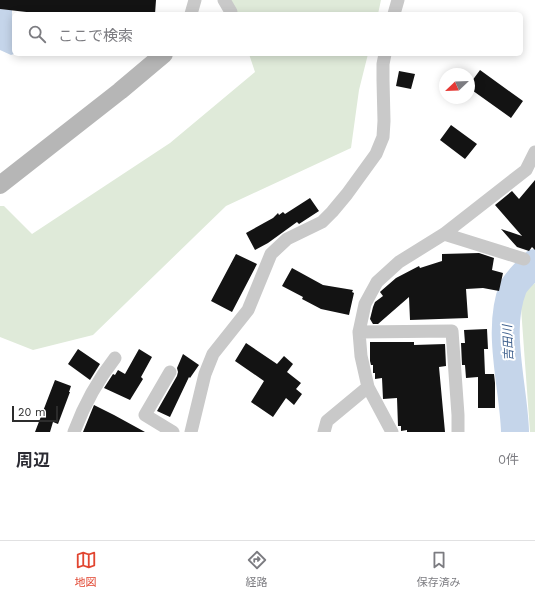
<!DOCTYPE html>
<html lang="ja">
<meta charset="utf-8">
<style>
body{margin:0;font-family:"Work Sans","Noto Sans JP",sans-serif;background:#f2f2f3;color:#2b2b33}
.compass{position:absolute;left:439px;top:68px;width:36px;height:36px;border-radius:50%;background:#fff;box-shadow:0 2px 10px #0003;rotate:247deg}
.scale{position:absolute;left:12px;bottom:10px;width:46px;box-sizing:border-box;padding-left:4px;border:2px solid #2c2c2c;border-top:0;font-size:11px;line-height:14px;white-space:nowrap;color:#2c2c2c;-webkit-text-stroke:3px #fff;paint-order:stroke}
.list{margin:0;padding:0;list-style:none}
h2{display:flex;justify-content:space-between;align-items:center;height:52px;margin:0;padding:0 16px;font-size:17px}
h2 small{font-size:13px;font-weight:400;color:#7c7c81}
.icon{flex:none;width:22px;height:22px;fill:none;stroke:currentColor;stroke-width:2;stroke-linecap:round;stroke-linejoin:round}
.map{position:relative;flex:none;width:535px;height:432px;overflow:hidden}
.search{position:absolute;background:#fff;box-shadow:0 2px 10px #0003;left:12px;right:12px;top:12px;height:44px;display:flex;align-items:center;gap:10px;box-sizing:border-box;padding:0 14px;border-radius:6px;color:#7c7c81;font-size:15px}
.sheet{height:108px;background:#fff}
nav{display:flex;justify-content:space-around;align-items:center;box-sizing:border-box;height:56px;border-top:1px solid #e1e1e2;background:#fff;font-size:11px;color:#7c7c81}
nav a{display:grid;justify-items:center;gap:2px}
nav .on{color:#e14530}
.map>svg:first-child{display:block}
</style>
<div class="map">
<svg width="535" height="432" viewBox="0 0 535 432">
<rect width="100%" height="100%" fill="#fff"/>
<!-- green -->
<path fill="#dfead9" d="M 228,0 L 381,0 L 378,14 L 234,14 Z
M 249,54 L 368,54 L 359,90 L 351,148 L 226,206 L 93,335 L 33,350 L 0,337 L 0,206 L 4,206 L 32,234 L 170,143 L 255,72 Z
M 535,283 L 535,432 L 530,432 L 520,294 Z"/>
<!-- water -->
<path fill="#c5d5ea" d="M 0,9 L 12,10 L 12,20 L 14,21 L 14,54 L 11,55 L 0,50 Z"/>
<g fill="none" stroke-linecap="round" stroke-linejoin="round">
<!-- river -->
<path stroke="#c5d5ea" stroke-width="28" d="M 515,432 C 514,388 496,330 513,288 C 516,281 529,269 535,263"/>
</g>
<!-- building -->
<path fill="#131313" d="M 0,0 L 156,0 L 155,14 L 44,14 L 0,9 Z
M 480,70 L 523,101 L 511,118 L 469,88 L 469,85 Z
M 399,71 L 415,74 L 411,89 L 396,86 Z
M 451,125 L 477,144 L 465,159 L 440,140 Z
M 535,180 L 535,250 L 532,247 L 529,251 L 517,247 L 501,229 L 522,236 L 495,205 L 512,191 L 519,199 Z
M 310,198 L 319,211 L 299,224 L 297,222 L 268,243 L 255,250 L 246,233 L 273,218 L 278,213 L 279,215 L 283,212 L 285,214 Z
M 479,253 L 494,258 L 492,270 L 503,273 L 499,291 L 483,288 L 466,289 L 468,318 L 410,320 L 409,297 L 378,324 L 373,324 L 370,319 L 373,307 L 375,302 L 383,296 L 380,292 L 381,291 L 396,278 L 419,266 L 420,268 L 442,261 L 442,254 Z
M 236,254 L 257,264 L 232,312 L 211,301 Z
M 292,268 L 323,285 L 353,290 L 352,292 L 354,293 L 349,315 L 321,309 L 302,299 L 303,297 L 282,286 Z
M 487,329 L 488,349 L 484,349 L 485,374 L 494,374 L 495,383 L 495,408 L 478,408 L 478,377 L 466,378 L 465,365 L 462,365 L 461,343 L 465,343 L 464,330 Z
M 370,342 L 414,342 L 414,345 L 445,344 L 446,366 L 439,367 L 445,432 L 407,432 L 407,430 L 401,431 L 401,426 L 398,426 L 397,398 L 383,399 L 382,378 L 375,379 L 375,373 L 373,373 L 373,365 L 371,365 L 370,361 Z
M 246,343 L 277,364 L 284,356 L 293,364 L 287,372 L 301,383 L 296,389 L 302,394 L 294,405 L 286,398 L 273,417 L 251,402 L 264,381 L 235,361 Z
M 78,349 L 100,364 L 90,380 L 68,364 Z
M 139,349 L 152,357 L 141,377 L 143,379 L 130,400 L 104,388 L 113,374 L 115,375 L 118,370 L 125,374 Z
M 183,354 L 199,365 L 190,378 L 189,377 L 170,417 L 157,411 L 177,376 L 178,372 L 177,368 Z
M 55,380 L 71,386 L 69,392 L 70,392 L 58,424 L 53,422 L 50,432 L 35,432 Z
M 94,405 L 114,415 L 145,432 L 83,432 Z"/>
<g fill="none" stroke-linecap="round" stroke-linejoin="round">
<!-- street -->
<path stroke="#c9c9c9" stroke-width="13" d="M 224,0 L 231,12 L 231,14
M 191,14 L 195,0
M 394,14 L 398,0
M 444,234 L 524,259
M 359,332 L 452,331 L 458,415 L 458,432
M 170,372 L 145,415 L 173,432
M 368,387 L 392,432
M 74,432 C 84,405 97,381 115,358
M 191,432 L 205,374 L 213,354 L 248,310 L 271,254 L 287,239 L 322,222 L 332,212 L 347,194 L 376,154 L 383,137 L 384,121 L 383,80 L 383,64 L 385,54
M 324,432 L 327,421 L 368,387 L 361,356 L 359,332 L 365,304 L 377,282 L 399,262 L 444,234 L 526,170 L 535,152"/>
<!-- secondary -->
<path stroke="#b6b6b6" stroke-width="18" d="M 0,185 L 120,91 L 164,54"/>
</g>
<g text-anchor="middle" stroke-width="4" stroke-linejoin="round" paint-order="stroke">
<!-- water labels -->
<g font-size="12" font-style="italic" fill="#3c5e8c" stroke="#fff">
<text transform="translate(508 343) rotate(-92)" y="4">吉田川</text>
</g>
</g>
</svg>
<svg class="compass" viewBox="-18 -18 36 36"><path d="M0-13l5 13h-10z" fill="#e53935"/><path d="M0 13l5-13h-10z" fill="#7c7c81"/></svg>
<div class="scale">20 m</div>
<div class="search"><svg class="icon" aria-label="search" viewBox="0 0 24 24"><circle cx="10" cy="10" r="6"/><path d="M15 15l6 6"/></svg>ここで検索</div>
</div>
<section class="sheet">
<h2>周辺<small>0件</small></h2>
<ul class="list">
</ul>
</section>
<nav>
<a class="on"><svg class="icon" aria-label="map" viewBox="0 0 24 24"><path d="M3 6l6-2 6 2 6-2v14l-6 2-6-2-6 2zM9 4v14M15 6v14"/></svg>地図</a>
<a><svg class="icon" aria-label="directions" viewBox="0 0 24 24"><path d="M12 3l9 9-9 9-9-9zM9 14v-3h6M13 9l2 2-2 2"/></svg>経路</a>
<a><svg class="icon" aria-label="saved" viewBox="0 0 24 24"><path d="M7 4h10v16l-5-4-5 4z"/></svg>保存済み</a>
</nav>
